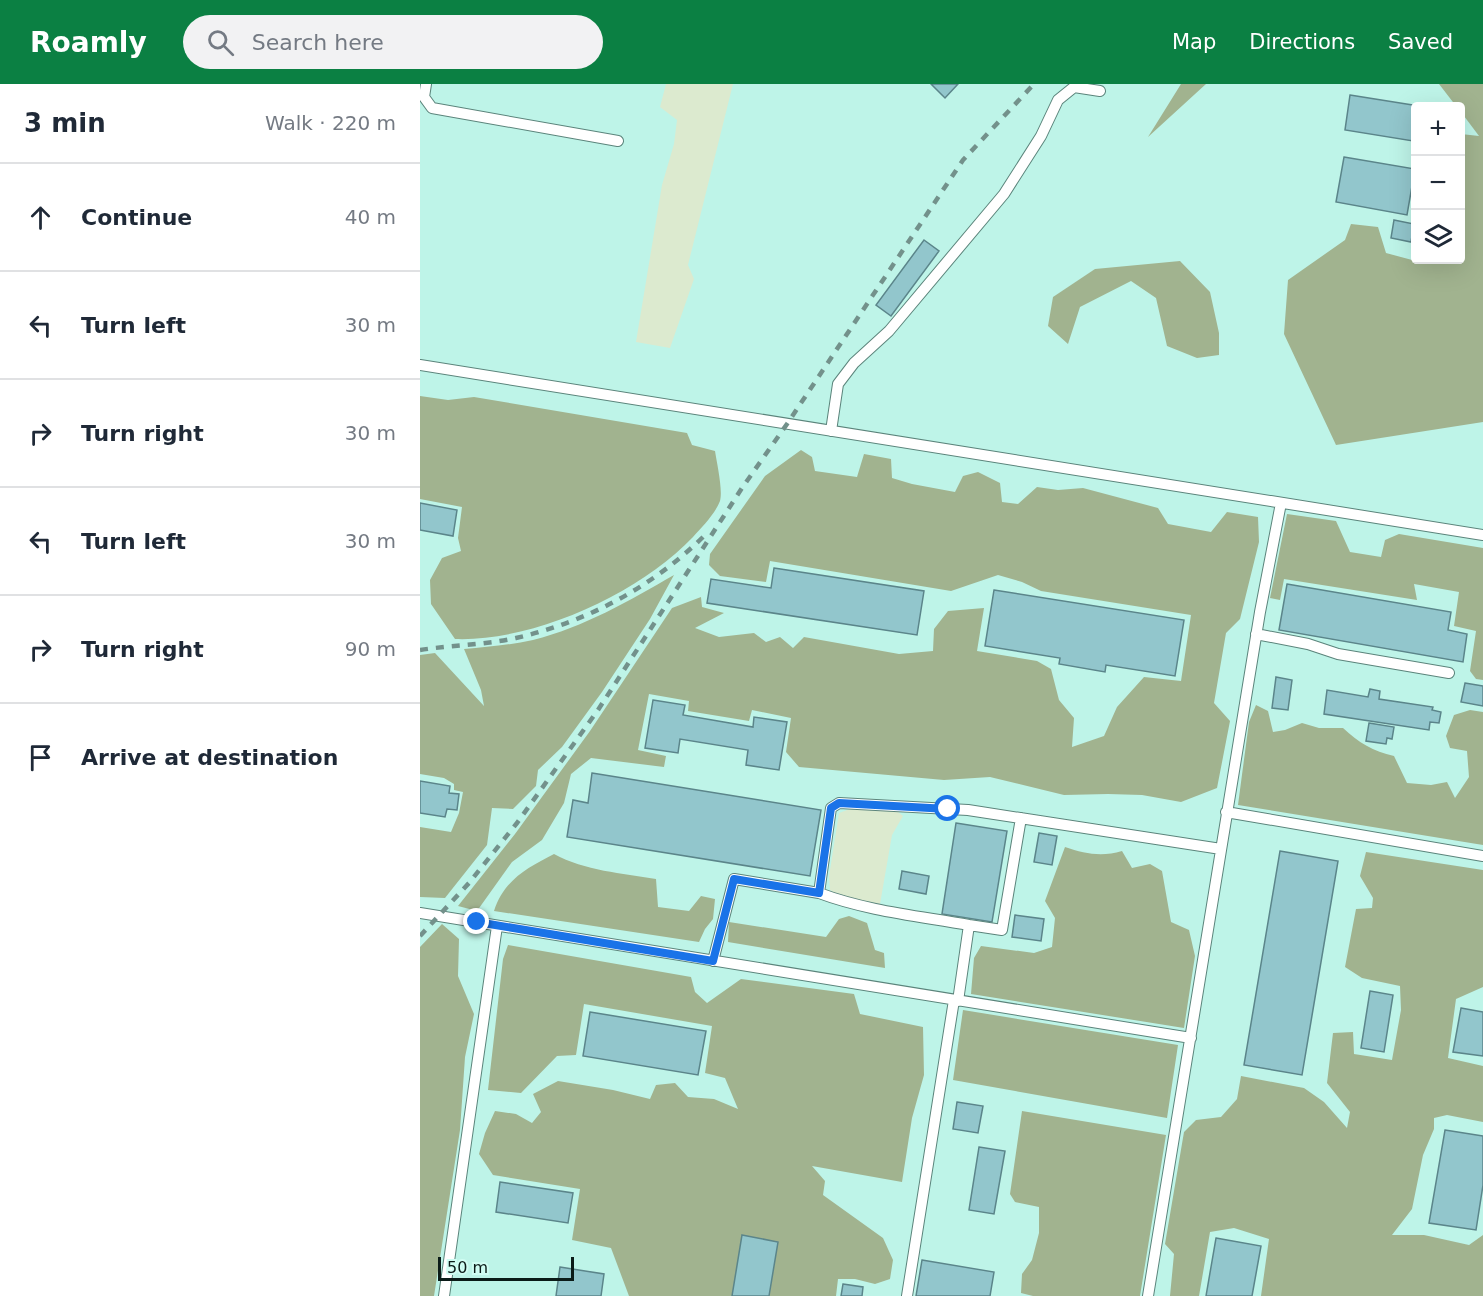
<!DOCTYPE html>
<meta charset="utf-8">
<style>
body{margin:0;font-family:"DejaVu Sans",sans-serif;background:#f2f2f3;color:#1f2937}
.controls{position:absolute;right:18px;top:18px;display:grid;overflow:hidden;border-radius:6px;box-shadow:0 6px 24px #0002}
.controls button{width:54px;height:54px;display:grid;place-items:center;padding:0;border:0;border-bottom:2px solid #e0e1e3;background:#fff;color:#1f2937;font:30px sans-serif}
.scale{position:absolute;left:18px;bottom:15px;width:136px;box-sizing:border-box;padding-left:6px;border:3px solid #0b1b18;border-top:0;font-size:16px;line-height:21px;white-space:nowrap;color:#0b1b18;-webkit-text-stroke:4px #d1fdf3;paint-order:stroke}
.stop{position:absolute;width:18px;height:18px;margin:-14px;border:4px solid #1a73e8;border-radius:50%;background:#fff}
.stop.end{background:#1a73e8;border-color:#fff;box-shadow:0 2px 6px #0008}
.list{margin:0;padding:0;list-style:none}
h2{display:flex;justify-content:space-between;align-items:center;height:78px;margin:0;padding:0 24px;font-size:26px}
h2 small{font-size:20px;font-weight:400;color:#747a83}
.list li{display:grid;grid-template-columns:39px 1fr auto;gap:18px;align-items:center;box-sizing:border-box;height:108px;padding:0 24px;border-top:2px solid #e0e1e3}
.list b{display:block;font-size:22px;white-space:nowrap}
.list em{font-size:20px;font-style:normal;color:#747a83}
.icon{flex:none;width:33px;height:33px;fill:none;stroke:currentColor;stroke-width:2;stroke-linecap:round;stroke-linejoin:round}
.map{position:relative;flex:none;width:1063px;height:1212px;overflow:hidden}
header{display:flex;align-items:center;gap:36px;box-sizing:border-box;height:84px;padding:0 30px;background:#0b8043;color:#fff}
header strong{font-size:28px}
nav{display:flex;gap:33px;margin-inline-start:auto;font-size:21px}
.search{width:420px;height:54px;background:#f2f2f3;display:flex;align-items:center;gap:15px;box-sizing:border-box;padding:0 21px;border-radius:33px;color:#747a83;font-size:22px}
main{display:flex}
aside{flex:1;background:#fff}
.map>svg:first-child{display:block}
</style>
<header>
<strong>Roamly</strong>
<div class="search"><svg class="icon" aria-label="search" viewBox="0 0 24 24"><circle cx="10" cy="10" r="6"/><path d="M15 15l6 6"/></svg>Search here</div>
<nav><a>Map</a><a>Directions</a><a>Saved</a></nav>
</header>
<main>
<aside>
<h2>3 min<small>Walk · 220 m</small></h2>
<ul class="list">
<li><svg class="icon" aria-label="ahead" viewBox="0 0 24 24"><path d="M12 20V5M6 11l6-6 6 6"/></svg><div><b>Continue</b></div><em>40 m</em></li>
<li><svg class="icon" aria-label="left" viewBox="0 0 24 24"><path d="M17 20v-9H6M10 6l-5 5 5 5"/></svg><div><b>Turn left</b></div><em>30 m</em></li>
<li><svg class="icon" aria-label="right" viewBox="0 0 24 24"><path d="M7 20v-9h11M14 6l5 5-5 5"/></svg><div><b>Turn right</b></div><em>30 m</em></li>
<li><svg class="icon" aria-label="left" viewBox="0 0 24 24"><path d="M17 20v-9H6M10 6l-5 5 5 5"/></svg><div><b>Turn left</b></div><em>30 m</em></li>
<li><svg class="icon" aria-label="right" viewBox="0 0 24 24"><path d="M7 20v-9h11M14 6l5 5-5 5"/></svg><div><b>Turn right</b></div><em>90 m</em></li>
<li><svg class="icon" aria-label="arrive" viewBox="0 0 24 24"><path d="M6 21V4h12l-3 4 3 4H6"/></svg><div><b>Arrive at destination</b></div></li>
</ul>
</aside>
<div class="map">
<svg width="1063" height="1212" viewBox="0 0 1063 1212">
<rect width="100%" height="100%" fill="#d1fdf3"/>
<!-- built -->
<path fill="#bef4e8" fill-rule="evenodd" d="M 0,0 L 1063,0 L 1063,1212 L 0,1212 ZM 996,22 L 1040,22 L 1040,176 L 996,176 Z"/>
<!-- green -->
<path fill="#dceacf" d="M 246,0 L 313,0 L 268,181 L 274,195 L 250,264 L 216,258 L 242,101 L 254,60 L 257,36 L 240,23 Z
M 435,723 L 477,727 L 483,732 L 472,751 L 460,820 L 418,812 L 410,806 L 409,792 L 419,729 Z"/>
<!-- forest -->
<path fill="#a1b38f" d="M 761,0 L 786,0 L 728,53 Z
M 1019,0 L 1063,0 L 1063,338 L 916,361 L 864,250 L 868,196 L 925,156 L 931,140 L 958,143 L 966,169 L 1007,180 L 1008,176 L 1040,176 L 1041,50 L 1059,52 L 1041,28 L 1040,22 L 1036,22 Z
M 760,177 L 790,208 L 799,249 L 799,271 L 777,274 L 747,262 L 736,214 L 711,197 L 660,223 L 648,260 L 628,242 L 633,213 L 675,185 Z
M 0,312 L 28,316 L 54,313 L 267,349 L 272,361 L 295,367 C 297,380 303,406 300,417 C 295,430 282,443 273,453 C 219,510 113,558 35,555 L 11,520 L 10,496 L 22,474 L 41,467 L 38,454 L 42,423 L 0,415 Z
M 381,366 L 392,373 L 395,387 L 437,393 L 444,370 L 471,375 L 472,394 L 492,400 L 535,408 L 543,392 L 558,388 L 580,399 L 582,418 L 598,420 L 617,403 L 638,406 L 663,404 L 738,424 L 748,440 L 791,448 L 807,428 L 838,433 L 839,458 L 820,535 L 806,549 L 794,619 L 810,637 L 797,704 L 761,718 L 722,711 L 688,710 L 644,711 L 570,693 L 524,696 L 379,683 L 366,668 L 371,634 L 332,626 L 329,637 L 268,627 L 269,617 L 229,610 L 218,666 L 246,672 L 244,683 L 171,674 L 151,690 L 144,719 L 122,756 L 92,778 L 57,827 L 38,822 L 95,750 L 170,647 L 252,524 L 281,513 L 282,523 L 304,529 L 275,544 L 299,553 L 334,549 L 346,558 L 360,553 L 373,564 L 384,553 L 479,570 L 513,567 L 514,545 L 528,527 L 564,524 L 557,567 L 617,577 L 631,585 L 639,616 L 654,634 L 652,663 L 684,652 L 697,623 L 724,593 L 761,597 L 771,531 L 621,507 L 602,498 L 578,491 L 531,507 L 350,477 L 346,498 L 300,492 L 289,481 L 290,470 L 345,392 Z
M 867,430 L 916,437 L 930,468 L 961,473 L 965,456 L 979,450 L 1063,464 L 1063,596 L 1056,595 L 1050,587 L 1056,547 L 1034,542 L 1039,508 L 994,500 L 997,516 L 864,495 L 860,516 L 850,514 Z
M 254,491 L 230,535 L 182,608 L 142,663 L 118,686 L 116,702 L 93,725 L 72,724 L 67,761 L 25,814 L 0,813 L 0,743 L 31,748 L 39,729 L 43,708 L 34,706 L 34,700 L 24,694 L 0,690 L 0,571 L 15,569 L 64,622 L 61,606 L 44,565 C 67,563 90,561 113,556 C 164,543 209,517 254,491 Z
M 836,621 L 848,627 L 853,648 L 865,646 L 882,639 L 899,644 L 923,644 C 939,659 953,667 974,672 L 987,699 L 1011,701 L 1027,698 L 1035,714 L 1049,693 L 1047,667 L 1030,664 L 1026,652 L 1034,631 L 1050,626 L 1063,628 L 1063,761 L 818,721 L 829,638 Z
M 645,763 C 665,770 682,773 702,767 L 712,784 L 730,780 L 742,787 L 751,838 L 769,846 L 775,872 L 764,944 L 551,910 L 554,874 L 561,862 L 614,869 L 632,863 L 635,834 L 625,817 Z
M 946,768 L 1063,786 L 1063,903 L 1036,915 L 1028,974 L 1063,982 L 1063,1038 L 1027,1031 L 1014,1034 L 1014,1045 L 1003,1071 L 992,1125 L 972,1151 L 1004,1151 L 1049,1161 L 1063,1151 L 1063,1212 L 841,1212 L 849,1155 L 814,1144 L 790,1148 L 779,1212 L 750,1212 L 754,1170 L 745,1160 L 764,1048 L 776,1036 L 801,1033 L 817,1015 L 821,992 L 884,1004 L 904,1018 L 927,1044 L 930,1028 L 907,999 L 913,949 L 933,948 L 934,970 L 972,976 L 981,926 L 980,902 L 942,894 L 925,883 L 936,825 L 952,824 L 953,814 L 940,792 Z
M 134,770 C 165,787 202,789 236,795 L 238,823 L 269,827 L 281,812 L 295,815 L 293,835 L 285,845 L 279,858 L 74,827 C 84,796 107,784 134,770 Z
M 429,832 L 447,839 L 455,866 L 464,869 L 465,884 L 308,858 L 309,838 L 406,853 L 419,835 Z
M 22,840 L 39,855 L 38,892 L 54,930 L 45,973 L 40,1046 L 14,1212 L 0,1212 L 0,863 Z
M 88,861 L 271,893 L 275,908 L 287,919 L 321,895 L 434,910 L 440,930 L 503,943 L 504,991 L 492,1034 L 482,1098 L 392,1082 L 405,1097 L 403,1111 L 463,1154 L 473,1176 L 470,1195 L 455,1200 L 435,1195 L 418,1195 L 416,1212 L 209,1212 L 191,1164 L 152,1156 L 160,1105 L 73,1091 L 59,1070 L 65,1049 L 75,1027 L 96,1030 L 112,1039 L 121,1028 L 113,1010 L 138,997 L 193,1006 L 230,1015 L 236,1001 L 255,999 L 268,1013 L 294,1015 L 318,1025 L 305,994 L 285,989 L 292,942 L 164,920 L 156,971 L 137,972 L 101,1009 L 68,1006 L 83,875 Z
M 543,926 L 758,961 L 747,1034 L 533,996 Z
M 602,1027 L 746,1051 L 720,1212 L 613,1212 L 601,1209 L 602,1190 L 612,1176 L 619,1149 L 619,1123 L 595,1118 L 590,1110 Z"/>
<!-- building -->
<path fill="#92c6cc" stroke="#5b858a" stroke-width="1.5" d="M 511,0 L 538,0 L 525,14 Z
M 930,11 L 999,22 L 996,22 L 993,57 L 925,46 Z
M 924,73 L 995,85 L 987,131 L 916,118 Z
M 974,136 L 994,140 L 991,158 L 971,154 Z
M 504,156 L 519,167 L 471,232 L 456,221 Z
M 0,419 L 37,426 L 33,452 L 0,446 Z
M 354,484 L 504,507 L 497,551 L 287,519 L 291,495 L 351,504 Z
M 867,500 L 1031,528 L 1028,546 L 1047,550 L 1043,578 L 859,546 Z
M 574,506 L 764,536 L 755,592 L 686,581 L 685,588 L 639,580 L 640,574 L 565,562 Z
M 856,593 L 872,596 L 868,626 L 852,624 Z
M 1045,599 L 1063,602 L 1063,622 L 1041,618 Z
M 950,605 L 960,607 L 959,615 L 1013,623 L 1012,626 L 1021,628 L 1019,639 L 1010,638 L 1009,646 L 904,630 L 907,606 L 948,613 Z
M 233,616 L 265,621 L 263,631 L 333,643 L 334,633 L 367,638 L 359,686 L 326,681 L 328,666 L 260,655 L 258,669 L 225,664 Z
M 949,639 L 974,643 L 972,655 L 967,654 L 966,660 L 946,657 Z
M 172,689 L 401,726 L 390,792 L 147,753 L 153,716 L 168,719 Z
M 0,697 L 30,702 L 29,709 L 39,710 L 37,726 L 27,725 L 25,733 L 0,729 Z
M 536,739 L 587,747 L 572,838 L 522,830 Z
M 619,749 L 637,752 L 632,781 L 614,778 Z
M 860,767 L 918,777 L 882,991 L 824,981 Z
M 482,787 L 509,792 L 506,810 L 479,805 Z
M 595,831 L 624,835 L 621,857 L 592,853 Z
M 950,907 L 973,911 L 964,968 L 941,964 Z
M 1041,924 L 1063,928 L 1063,972 L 1033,968 Z
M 170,928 L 286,947 L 278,991 L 163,972 Z
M 537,1018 L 563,1022 L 558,1049 L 533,1045 Z
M 1025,1046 L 1063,1052 L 1063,1101 L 1056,1146 L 1009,1139 Z
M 559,1063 L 585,1067 L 574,1130 L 549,1126 Z
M 80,1098 L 153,1109 L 148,1139 L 76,1128 Z
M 322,1151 L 358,1158 L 349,1212 L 312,1212 Z
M 796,1154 L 841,1162 L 832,1212 L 786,1212 Z
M 502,1176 L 574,1188 L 570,1212 L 496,1212 Z
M 140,1183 L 184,1190 L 181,1212 L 136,1212 Z
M 423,1200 L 443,1203 L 442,1212 L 421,1212 Z"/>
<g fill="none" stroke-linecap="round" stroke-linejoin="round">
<defs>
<path id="lane" d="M 6,0 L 4,13 L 12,24 L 198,57
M 0,281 L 1063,451
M 411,347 L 418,300 L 434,279 L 469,247 L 584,110 L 621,52 L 638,16 L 654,3 L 680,7
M 836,550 L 888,560 L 918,570 L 1029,589
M 806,728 L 1063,772
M 399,809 C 447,827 499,832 549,841 L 538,917
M 0,829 L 771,954
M 549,841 L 582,846 L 601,734
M 293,877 L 314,795 L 399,809 L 411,724 L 419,719 L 548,726 L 801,765
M 24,1212 L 77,842
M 487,1212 L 534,916
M 728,1212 L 840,528 L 861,419"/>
</defs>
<!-- lane casing -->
<use href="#lane" stroke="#5b847b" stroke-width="12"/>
<!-- lane -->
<use href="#lane" stroke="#fff" stroke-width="10"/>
<!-- rail -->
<path stroke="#73918b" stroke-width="4.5" stroke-dasharray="8 8" stroke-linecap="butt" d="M 0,566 C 32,561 64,561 96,554 C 166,538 231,504 283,453
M 0,852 L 49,799 L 97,739 L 178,626 L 322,404 L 367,340 L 543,76 L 614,0"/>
</g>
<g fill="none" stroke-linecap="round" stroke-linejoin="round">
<!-- route -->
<path stroke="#1a73e8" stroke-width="8" d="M 57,838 L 293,877 L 314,795 L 399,809 L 411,724 L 419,719 L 528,725"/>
</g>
</svg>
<div class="controls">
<button>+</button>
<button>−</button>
<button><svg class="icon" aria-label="layers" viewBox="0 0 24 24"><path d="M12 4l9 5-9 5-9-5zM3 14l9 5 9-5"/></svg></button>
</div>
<div class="scale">50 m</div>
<div class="stop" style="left:528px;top:725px"></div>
<div class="stop end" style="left:57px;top:838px"></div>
</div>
</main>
